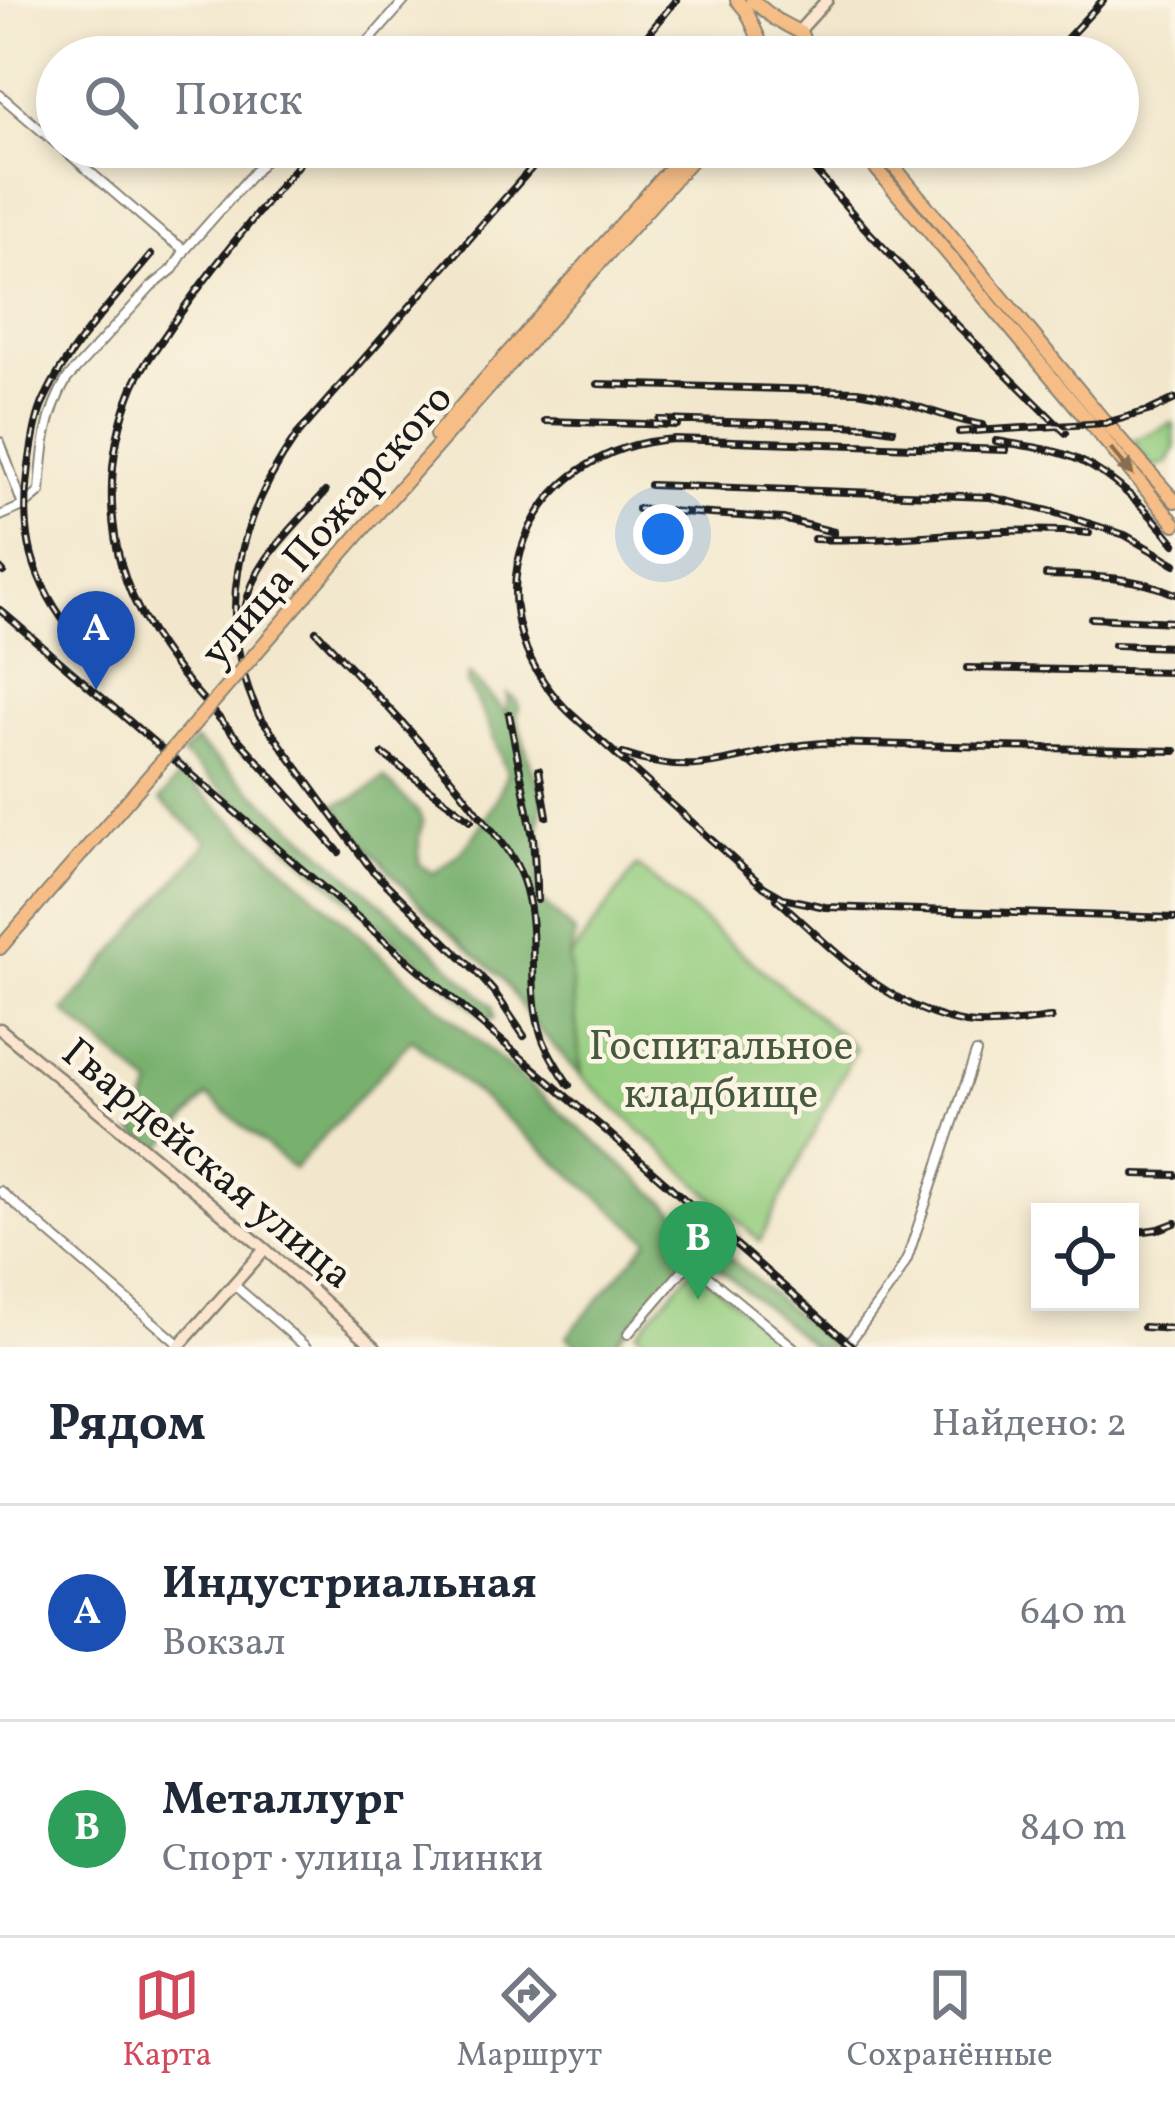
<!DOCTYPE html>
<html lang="ru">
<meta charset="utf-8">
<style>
body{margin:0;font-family:Vollkorn,serif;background:#f2f2f3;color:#1f2937}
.controls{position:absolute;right:36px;bottom:36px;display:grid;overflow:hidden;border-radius:0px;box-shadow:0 6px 18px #0003}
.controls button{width:108px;height:108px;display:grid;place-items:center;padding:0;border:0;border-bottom:3px solid #e0e1e3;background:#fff;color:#1f2937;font:60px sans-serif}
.you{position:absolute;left:663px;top:534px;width:42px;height:42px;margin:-30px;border:9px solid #fff;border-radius:50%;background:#1a73e8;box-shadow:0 0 0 18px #1a73e833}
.badge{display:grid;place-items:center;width:78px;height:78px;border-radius:50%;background:#d1495b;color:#fff;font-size:39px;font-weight:700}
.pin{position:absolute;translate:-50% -99px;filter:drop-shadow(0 3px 6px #0008)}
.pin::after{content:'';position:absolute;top:63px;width:42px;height:36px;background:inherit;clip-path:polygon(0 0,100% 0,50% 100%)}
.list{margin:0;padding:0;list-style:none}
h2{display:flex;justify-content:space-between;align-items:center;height:156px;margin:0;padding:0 48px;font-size:51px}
h2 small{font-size:39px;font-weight:400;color:#747a83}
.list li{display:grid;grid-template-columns:78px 1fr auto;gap:36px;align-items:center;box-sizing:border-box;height:216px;padding:0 48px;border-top:3px solid #e0e1e3}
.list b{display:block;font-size:45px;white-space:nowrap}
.list p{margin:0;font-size:39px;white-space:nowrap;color:#747a83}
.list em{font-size:39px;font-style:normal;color:#747a83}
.icon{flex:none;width:66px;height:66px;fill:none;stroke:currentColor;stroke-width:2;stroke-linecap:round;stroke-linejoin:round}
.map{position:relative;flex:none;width:1175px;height:1347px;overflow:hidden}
.search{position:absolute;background:#fff;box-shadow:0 6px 18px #0003;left:36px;right:36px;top:36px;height:132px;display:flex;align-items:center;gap:30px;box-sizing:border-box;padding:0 42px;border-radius:66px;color:#747a83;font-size:45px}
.sheet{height:588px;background:#fff}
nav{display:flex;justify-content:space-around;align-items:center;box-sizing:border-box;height:168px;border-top:3px solid #e0e1e3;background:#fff;font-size:33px;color:#747a83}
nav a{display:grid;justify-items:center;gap:6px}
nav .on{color:#d1495b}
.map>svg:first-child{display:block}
</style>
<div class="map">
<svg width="1175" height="1347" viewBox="0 0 1175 1347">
<rect width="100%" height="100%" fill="#fcf5e5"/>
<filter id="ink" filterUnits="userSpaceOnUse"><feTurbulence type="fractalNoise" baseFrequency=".00833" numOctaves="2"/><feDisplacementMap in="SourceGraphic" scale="24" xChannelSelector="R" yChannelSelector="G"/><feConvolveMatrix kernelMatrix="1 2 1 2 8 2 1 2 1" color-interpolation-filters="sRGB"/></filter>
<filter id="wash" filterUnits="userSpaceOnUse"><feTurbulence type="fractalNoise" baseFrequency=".004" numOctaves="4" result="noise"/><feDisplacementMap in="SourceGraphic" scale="48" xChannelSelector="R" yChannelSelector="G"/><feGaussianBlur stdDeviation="2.7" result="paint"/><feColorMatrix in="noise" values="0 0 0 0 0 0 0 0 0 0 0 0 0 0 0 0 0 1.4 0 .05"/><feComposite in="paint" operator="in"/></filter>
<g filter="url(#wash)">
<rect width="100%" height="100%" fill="#f2e7cc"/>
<!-- green -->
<path fill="#95cd80" stroke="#58744e" stroke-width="3" d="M 1173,423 L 1175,448 L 1167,463 L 1154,468 L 1132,441 Z
M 637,866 L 856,1048 L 760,1241 L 582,1077 L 569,959 Z
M 694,1267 L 785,1347 L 654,1347 L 637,1332 Z"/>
<!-- forest -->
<path fill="#78b06e" stroke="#4a6645" stroke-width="3" d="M 469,674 L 507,714 L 507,694 L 516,700 L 519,707 L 516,716 L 531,766 L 544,793 L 538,832 L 544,846 L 537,883 L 542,901 L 575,933 L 569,959 L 582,1077 L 534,1024 L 501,977 L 430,915 L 359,837 L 335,804 L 353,799 L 384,778 L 419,813 L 423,823 L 419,835 L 419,864 L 433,873 C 469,853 494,810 507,773 L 486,719 L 467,683 Z
M 195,741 L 414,932 L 492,1006 L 494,1018 L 490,1020 L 476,1010 L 182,755 Z
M 181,774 L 438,1006 L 833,1347 L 813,1347 L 697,1250 L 612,1347 L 579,1347 L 567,1336 L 649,1240 L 412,1039 L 294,1169 L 207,1096 L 158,1152 L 133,1131 L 152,1087 L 64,1011 L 208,842 L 160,800 Z"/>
</g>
<g filter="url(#ink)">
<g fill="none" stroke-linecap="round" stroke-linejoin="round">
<defs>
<path id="street" d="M 355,57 L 405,0
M 0,95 L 57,144
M 61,147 L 161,233 L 185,250
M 0,442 L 23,506
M 0,516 L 23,506 L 40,492 C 43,450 45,415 67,379 L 151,287 L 173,269 L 185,250 L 276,147
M 0,1191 L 181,1346
M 234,1285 L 306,1347
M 628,1334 L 681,1272 L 686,1268 L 696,1267 L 793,1347
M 846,1347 L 896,1279 L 907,1259 L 976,1053"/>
<path id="secondary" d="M 799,31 L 827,0
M 0,1029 L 265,1249 L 375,1347
M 178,1347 L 265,1249"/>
<path id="primary" d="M 737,0 L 747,12 L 767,57
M 752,0 L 775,19 L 801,33 L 810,57
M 858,147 L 1175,524
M 878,147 L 1106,423 L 1175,501
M 436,435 L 689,147
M 367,525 L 703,147
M 0,948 L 32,911"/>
</defs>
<!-- street casing -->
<use href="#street" stroke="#878274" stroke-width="12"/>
<!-- secondary casing -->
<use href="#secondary" stroke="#878274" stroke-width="15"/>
<!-- primary casing -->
<use href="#primary" stroke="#878274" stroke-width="16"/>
<!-- street -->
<use href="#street" stroke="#fff" stroke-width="8"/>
<!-- secondary -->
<use href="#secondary" stroke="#fbe5cf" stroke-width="10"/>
<!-- primary -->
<use href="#primary" stroke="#f6be86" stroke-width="12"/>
<defs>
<path id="rail" d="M 630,57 L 676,0
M 1050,57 L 1103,0
M 313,147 C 264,205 215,263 172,325 C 159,345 142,365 133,387 C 102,462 104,553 146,623 C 170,665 204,701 236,737 C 271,775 305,814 339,852
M 798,151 L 866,229 L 957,325 L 1066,433
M 598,384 L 857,391 C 901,397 940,418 983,425
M 659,420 L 867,426 L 893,430
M 545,421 L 677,425
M 959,432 L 1106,423 L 1151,410 L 1175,399
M 996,441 C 1024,446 1055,448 1081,461 C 1116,478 1151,513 1175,544
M 1006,450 L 675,439 C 525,447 461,606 569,712 L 764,887 L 783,898 L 825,907 L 1175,918
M 650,485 L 990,497 L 1053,512 L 1125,535 L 1175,564
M 638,509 L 783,519 L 834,532
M 814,539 C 906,543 997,524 1089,533
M 0,569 L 3,572
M 1046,575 C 1091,576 1134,576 1175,594
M 245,609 C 254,560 294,528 325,492
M 0,610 L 603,1128 L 853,1347
M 1091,618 L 1175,622
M 69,628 C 25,570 20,522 31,452 C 34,433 37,415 45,398 C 70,345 114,300 151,255
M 316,631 C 368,687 424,742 471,804 C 490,829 512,850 523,880 C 541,931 525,986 542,1037 C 548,1054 559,1070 569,1085
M 1114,645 L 1175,647
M 967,668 L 1175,672
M 509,714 L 533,837 L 537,900
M 383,754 L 471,820
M 623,754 C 706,783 744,748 823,743 L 1175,751
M 539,770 L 547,816
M 777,899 C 834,950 887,1009 966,1023 C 993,1027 1024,1021 1051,1018
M 524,1036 L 495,993 L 480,976 L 371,869 L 259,715 C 213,617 237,520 297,435 L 550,147
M 1135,1174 L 1175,1175
M 1130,1233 L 1159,1229 L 1175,1223
M 1144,1327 L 1175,1329"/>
</defs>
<!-- rail casing -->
<use href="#rail" stroke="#1c1c1c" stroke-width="8"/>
<!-- rail -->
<use href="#rail" stroke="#fcf5e5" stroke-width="3" stroke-dasharray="9" stroke-linecap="butt"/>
<defs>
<path id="primary-bridge" d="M 32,911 L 367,525"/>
</defs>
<!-- primary-bridge casing -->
<use href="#primary-bridge" stroke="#878274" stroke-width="16" stroke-linecap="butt"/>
<!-- primary-bridge -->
<use href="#primary-bridge" stroke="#f6be86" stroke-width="12"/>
</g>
<!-- one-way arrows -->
<defs><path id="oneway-solid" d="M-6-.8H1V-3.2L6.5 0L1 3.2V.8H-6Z" transform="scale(3)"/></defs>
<use fill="#896d51" href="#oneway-solid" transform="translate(1122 462) rotate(50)"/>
</g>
<g text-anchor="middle" stroke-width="9" stroke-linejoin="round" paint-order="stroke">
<!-- street labels -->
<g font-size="42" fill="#1c1c1c" stroke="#fcf5e5">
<text transform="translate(325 524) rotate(-49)" y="15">улица Пожарского</text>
<text transform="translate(209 1162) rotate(40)" y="15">Гвардейская улица</text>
</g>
<!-- park labels -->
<g font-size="42" fill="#465a3f" stroke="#fcf5e5">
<text x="721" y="1059">Госпитальное<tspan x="721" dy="48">кладбище</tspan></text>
</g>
</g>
</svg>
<div class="controls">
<button><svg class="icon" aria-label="locate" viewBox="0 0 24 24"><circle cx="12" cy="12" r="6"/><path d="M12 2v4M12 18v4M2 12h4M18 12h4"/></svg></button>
</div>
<div class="you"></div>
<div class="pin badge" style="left:96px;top:690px;background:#1a4fb4">A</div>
<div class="pin badge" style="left:698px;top:1300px;background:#2e9e5b">B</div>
<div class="search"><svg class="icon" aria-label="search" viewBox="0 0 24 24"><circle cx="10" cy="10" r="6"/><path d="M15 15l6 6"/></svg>Поиск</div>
</div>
<section class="sheet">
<h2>Рядом<small>Найдено: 2</small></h2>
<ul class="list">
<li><span class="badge" style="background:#1a4fb4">A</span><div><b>Индустриальная</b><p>Вокзал</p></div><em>640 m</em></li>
<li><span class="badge" style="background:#2e9e5b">B</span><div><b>Металлург</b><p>Спорт · улица Глинки</p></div><em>840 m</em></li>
</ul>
</section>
<nav>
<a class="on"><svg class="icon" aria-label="map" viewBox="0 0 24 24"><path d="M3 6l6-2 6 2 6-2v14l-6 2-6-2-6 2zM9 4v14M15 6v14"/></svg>Карта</a>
<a><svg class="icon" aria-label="directions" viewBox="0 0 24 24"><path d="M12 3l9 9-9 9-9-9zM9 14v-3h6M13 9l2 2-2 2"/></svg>Маршрут</a>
<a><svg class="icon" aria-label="saved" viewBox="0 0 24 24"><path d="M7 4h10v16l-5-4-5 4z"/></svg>Сохранённые</a>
</nav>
